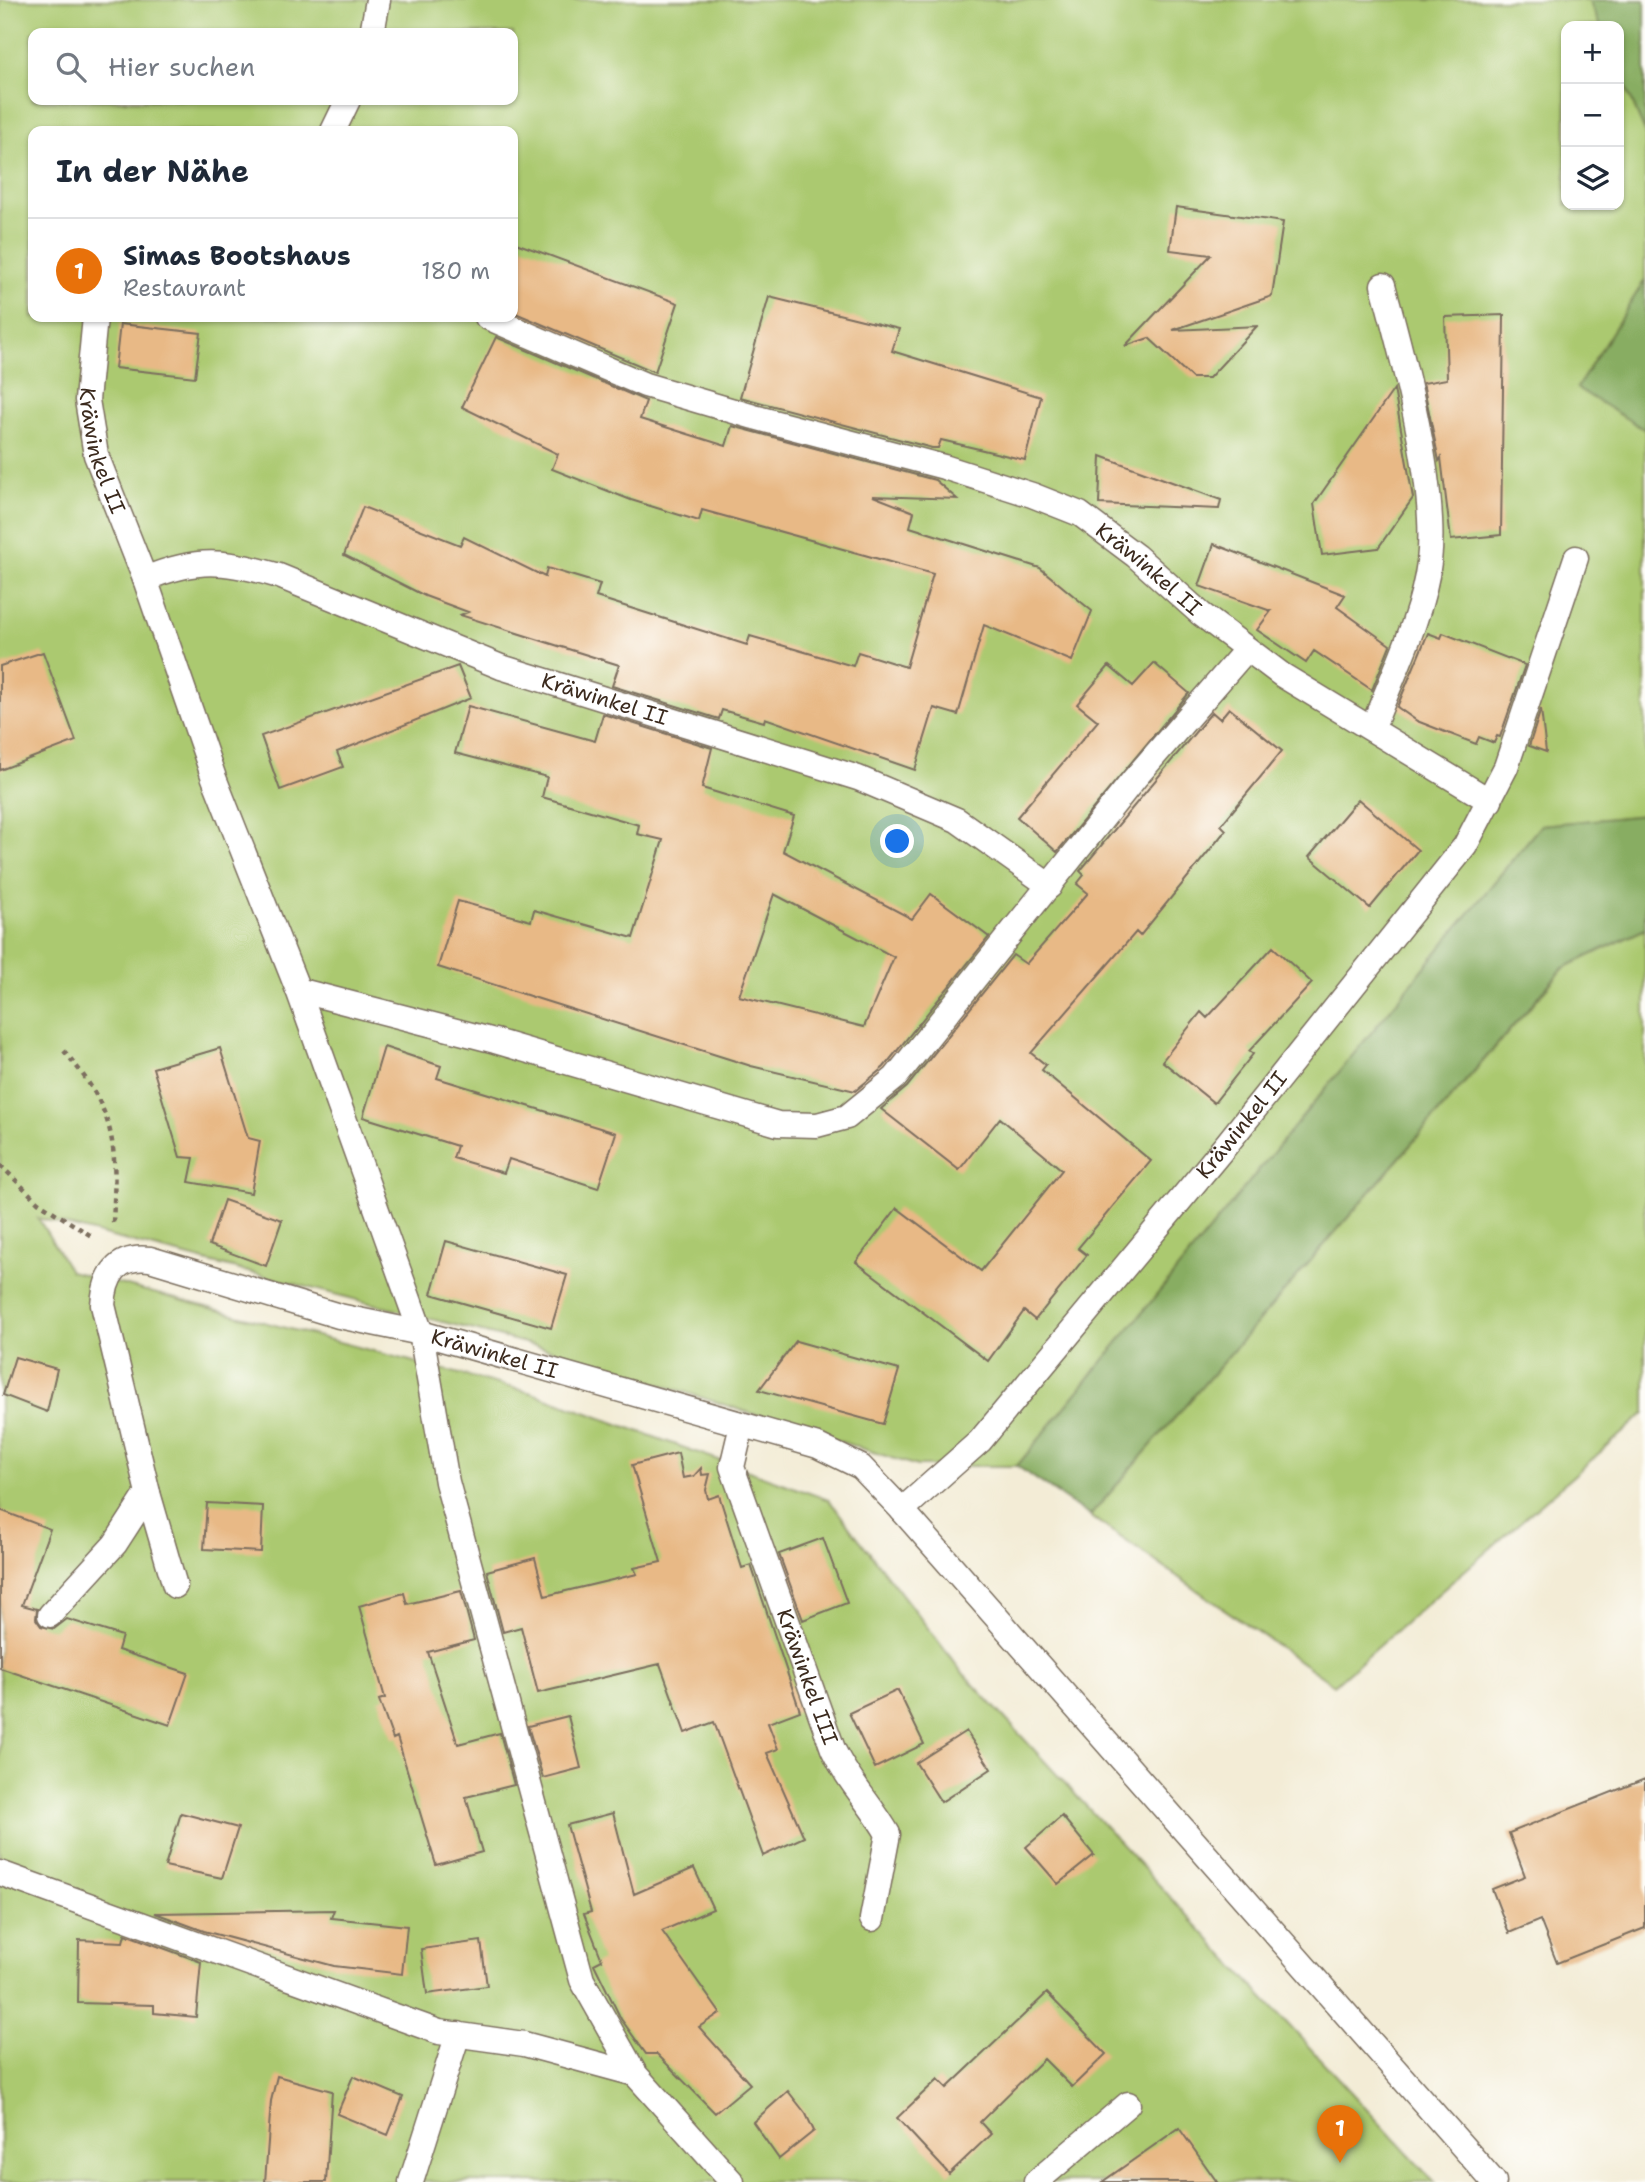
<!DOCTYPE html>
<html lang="de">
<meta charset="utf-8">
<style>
body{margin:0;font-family:"Shantell Sans",sans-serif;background:#f6f6f7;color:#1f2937}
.controls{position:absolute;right:21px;top:21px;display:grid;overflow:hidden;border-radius:14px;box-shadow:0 2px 5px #0004}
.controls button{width:63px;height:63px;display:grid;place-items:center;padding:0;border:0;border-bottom:2px solid #e0e1e3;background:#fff;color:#1f2937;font:35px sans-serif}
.you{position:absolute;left:898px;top:842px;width:24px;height:24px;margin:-18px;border:5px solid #fff;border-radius:50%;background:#1a73e8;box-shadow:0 0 0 10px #1a73e833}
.badge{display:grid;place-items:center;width:46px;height:46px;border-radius:50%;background:#d93025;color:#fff;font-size:23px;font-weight:700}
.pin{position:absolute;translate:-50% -58px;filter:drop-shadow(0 2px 4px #0008)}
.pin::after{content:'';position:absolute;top:37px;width:24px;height:21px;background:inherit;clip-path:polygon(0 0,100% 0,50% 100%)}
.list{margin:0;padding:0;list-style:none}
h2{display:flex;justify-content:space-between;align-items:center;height:91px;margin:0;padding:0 28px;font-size:30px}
h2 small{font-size:23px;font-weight:400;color:#747a83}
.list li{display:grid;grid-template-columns:46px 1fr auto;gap:21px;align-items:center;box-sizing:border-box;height:105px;padding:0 28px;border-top:2px solid #e0e1e3}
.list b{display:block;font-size:26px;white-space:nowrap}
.list p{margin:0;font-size:23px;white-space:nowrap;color:#747a83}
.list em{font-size:23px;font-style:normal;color:#747a83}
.icon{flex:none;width:38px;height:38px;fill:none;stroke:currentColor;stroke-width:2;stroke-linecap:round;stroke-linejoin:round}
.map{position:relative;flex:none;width:1645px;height:2182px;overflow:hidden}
.search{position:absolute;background:#fff;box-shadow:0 2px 5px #0004;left:28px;top:28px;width:490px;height:77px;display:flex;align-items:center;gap:18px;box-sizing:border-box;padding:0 24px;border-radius:14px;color:#747a83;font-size:26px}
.panel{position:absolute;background:#fff;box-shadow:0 2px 5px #0004;left:28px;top:126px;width:490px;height:196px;border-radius:14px}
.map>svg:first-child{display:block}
</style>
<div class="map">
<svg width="1645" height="2182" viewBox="0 0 1645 2182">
<rect width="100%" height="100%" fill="#fdfcf7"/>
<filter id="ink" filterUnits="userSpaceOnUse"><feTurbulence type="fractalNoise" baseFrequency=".0143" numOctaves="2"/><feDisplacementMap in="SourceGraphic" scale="14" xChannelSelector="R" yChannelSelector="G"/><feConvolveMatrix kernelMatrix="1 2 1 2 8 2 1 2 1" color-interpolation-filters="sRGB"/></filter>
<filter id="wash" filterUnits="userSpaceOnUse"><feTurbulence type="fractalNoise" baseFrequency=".00686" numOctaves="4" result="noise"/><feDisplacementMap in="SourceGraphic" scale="28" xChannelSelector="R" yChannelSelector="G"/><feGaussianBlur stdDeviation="1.57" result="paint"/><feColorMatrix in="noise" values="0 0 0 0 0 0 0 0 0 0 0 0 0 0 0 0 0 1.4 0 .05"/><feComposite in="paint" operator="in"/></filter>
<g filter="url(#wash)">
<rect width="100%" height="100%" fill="#f3ecd6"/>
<!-- green -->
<path fill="#abc970" stroke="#737a47" stroke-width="2" fill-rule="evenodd" d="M 0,0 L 1589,0 L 1600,26 L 1566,26 L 1566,205 L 1619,205 L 1619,70 L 1645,132 L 1645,280 L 1577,388 L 1645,430 L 1645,815 L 1541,825 L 1017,1466 L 917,1466 L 552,1350 L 38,1218 L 70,1271 L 532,1393 L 829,1500 L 962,1672 L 1434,2182 L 0,2182 ZM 33,33 L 513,33 L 513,100 L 33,100 ZM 33,131 L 513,131 L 513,317 L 33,317 Z
M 1645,929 L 1645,1413 L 1334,1685 L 1090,1516 L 1564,968 Z"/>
<!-- forest -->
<path fill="#88ad62" stroke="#626c40" stroke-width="2" d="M 1589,0 L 1645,0 L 1645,132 L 1619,70 L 1619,26 L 1600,26 Z
M 1645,280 L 1645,430 L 1577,388 Z
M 1645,815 L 1645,929 L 1563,968 L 1090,1516 L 1017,1466 L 1541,825 Z"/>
<g id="blocks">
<!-- building -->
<path fill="#e8b986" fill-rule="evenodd" d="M 1176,207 L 1283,222 L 1272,296 L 1173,330 L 1257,326 L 1209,378 L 1192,378 L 1149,338 L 1125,346 L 1211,255 L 1170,250 Z
M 513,242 L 678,303 L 655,372 L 513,312 Z
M 769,297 L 899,329 L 892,351 L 1041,397 L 1025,460 L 941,440 L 938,448 L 932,448 L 740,397 Z
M 1504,315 L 1501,535 L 1451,540 L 1441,458 L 1439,461 L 1423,383 L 1447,379 L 1445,317 Z
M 120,324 L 201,333 L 195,377 L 115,368 Z
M 496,337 L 646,401 L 640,419 L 726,446 L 732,426 L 935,480 L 957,499 L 873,496 L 914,512 L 910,527 L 1040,568 L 1092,611 L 1072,661 L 984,625 L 958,715 L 934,708 L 915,770 L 765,718 L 764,722 L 722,710 L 719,719 L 612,686 L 619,665 L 460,615 L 468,612 L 425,596 L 344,555 L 363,507 L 460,545 L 464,537 L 545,577 L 547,568 L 600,584 L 596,597 L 747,645 L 750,636 L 853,666 L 858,652 L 906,667 L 933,574 L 702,510 L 699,521 L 631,500 L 552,469 L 558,454 L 462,407 Z
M 1394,389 L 1413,498 L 1378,548 L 1322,555 L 1314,504 Z
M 1101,456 L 1221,500 L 1219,509 L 1099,504 Z
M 1214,544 L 1345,595 L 1337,607 L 1390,645 L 1372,690 L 1314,651 L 1306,663 L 1257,630 L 1271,611 L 1199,586 Z
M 1428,633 L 1441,638 L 1443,633 L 1525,665 L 1500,737 L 1497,736 L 1494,743 L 1479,737 L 1476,744 L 1417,721 L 1397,707 Z
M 43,652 L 76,741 L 0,770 L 0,666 Z
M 1154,663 L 1189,693 L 1057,852 L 1017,817 L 1098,721 L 1077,704 L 1109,666 L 1133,686 Z
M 458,666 L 471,698 L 337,752 L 343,767 L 280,790 L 261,736 Z
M 468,706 L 595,741 L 603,714 L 712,748 L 702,788 L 794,816 L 783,851 L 912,919 L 931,894 L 989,937 L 884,1067 L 855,1091 L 751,1066 L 438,967 L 458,901 L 531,921 L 534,910 L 633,938 L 663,840 L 637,834 L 639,825 L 542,797 L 547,777 L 455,753 ZM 774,894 L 894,957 L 864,1027 L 739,996 Z
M 1229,708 L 1282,751 L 1221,825 L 1226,830 L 1140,936 L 1136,932 L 1031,1053 L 1046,1065 L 1042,1070 L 1151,1161 L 1078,1248 L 1087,1255 L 1035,1320 L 1024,1311 L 988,1361 L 856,1262 L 897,1208 L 981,1271 L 1062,1170 L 1000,1118 L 959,1170 L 881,1109 L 907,1087 L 1013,955 L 1026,964 L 1088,893 L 1077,884 L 1084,875 L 1080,871 L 1212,712 L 1220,719 Z
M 1541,709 L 1546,752 L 1529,746 Z
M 1358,799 L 1418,850 L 1370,908 L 1309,857 Z
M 1273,947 L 1312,983 L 1249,1051 L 1253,1054 L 1214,1103 L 1162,1061 L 1201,1012 L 1207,1018 Z
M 384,1047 L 441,1066 L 437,1078 L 616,1133 L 598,1188 L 509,1159 L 504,1173 L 453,1158 L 457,1146 L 363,1117 Z
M 220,1048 L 248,1138 L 260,1141 L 251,1193 L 189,1182 L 194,1158 L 180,1157 L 153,1068 Z
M 224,1200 L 282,1220 L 266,1266 L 209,1245 Z
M 446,1241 L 567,1275 L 551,1328 L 431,1294 Z
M 796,1341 L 899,1370 L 883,1424 L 759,1390 Z
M 15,1357 L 57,1369 L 47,1412 L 3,1395 Z
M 678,1453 L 683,1478 L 694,1476 L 701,1468 L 702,1475 L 710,1474 L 706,1490 L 708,1499 L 719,1495 L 742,1568 L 751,1565 L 800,1711 L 768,1723 L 778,1749 L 767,1753 L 804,1837 L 763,1856 L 714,1722 L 685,1733 L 660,1664 L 538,1693 L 521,1627 L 503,1632 L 490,1583 L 487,1571 L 535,1558 L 545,1596 L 637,1574 L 634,1568 L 661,1562 L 632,1465 Z
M 207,1503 L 263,1506 L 261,1552 L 204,1549 Z
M 0,1510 L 50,1529 L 22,1605 L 37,1609 L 36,1619 L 41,1626 L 54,1629 L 67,1619 L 122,1636 L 118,1650 L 188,1673 L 170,1725 L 0,1668 Z
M 823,1538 L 847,1603 L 803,1620 L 779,1554 Z
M 461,1591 L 474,1640 L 428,1652 L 458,1744 L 500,1733 L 514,1785 L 466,1797 L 482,1852 L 436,1865 L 397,1737 L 393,1739 L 379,1700 L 385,1698 L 359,1606 L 404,1593 L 407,1604 Z
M 898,1690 L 924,1744 L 875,1768 L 849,1713 Z
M 568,1716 L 581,1768 L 543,1778 L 528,1726 Z
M 966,1731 L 991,1769 L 941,1802 L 916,1763 Z
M 1645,1779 L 1645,1928 L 1557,1963 L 1540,1920 L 1509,1933 L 1492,1889 L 1525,1876 L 1509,1833 Z
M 181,1813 L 238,1828 L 222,1878 L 165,1866 Z
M 613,1813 L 634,1894 L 694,1868 L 713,1909 L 662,1931 L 720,2013 L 699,2027 L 750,2084 L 715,2113 L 657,2054 L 646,2054 L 621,2019 L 594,1964 L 602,1960 L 584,1914 L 591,1912 L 567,1825 Z
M 1062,1816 L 1094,1855 L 1058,1884 L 1026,1847 Z
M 334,1910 L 331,1918 L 407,1926 L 402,1974 L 334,1966 L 204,1931 L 155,1913 Z
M 125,1934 L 201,1962 L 196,2017 L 154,2013 L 154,2005 L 78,2003 L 79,1940 L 123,1942 Z
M 481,1941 L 487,1986 L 427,1994 L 421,1949 Z
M 1047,1993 L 1106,2054 L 1072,2087 L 1044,2059 L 980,2122 L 991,2134 L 949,2174 L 897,2118 L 938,2079 L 947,2088 Z
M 277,2076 L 332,2091 L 326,2182 L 265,2182 L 271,2101 Z
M 353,2076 L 403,2097 L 388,2135 L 337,2114 Z
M 788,2091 L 806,2114 L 814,2131 L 779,2159 L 753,2122 Z
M 1179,2128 L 1217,2182 L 1102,2182 Z"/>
</g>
</g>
<g filter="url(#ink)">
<use href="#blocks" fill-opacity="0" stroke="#7b6e5e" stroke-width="2"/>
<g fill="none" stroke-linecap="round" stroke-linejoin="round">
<defs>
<g id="lane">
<path d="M 372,33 L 378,0"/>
<path d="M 333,131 L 348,100"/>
<path id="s1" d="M 95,317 L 87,400 L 96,455 L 145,579 L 214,778 L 298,990 L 421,1333 L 447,1482 L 582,1980 L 635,2074 L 732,2182"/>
<path id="s2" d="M 487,317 L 645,385 L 754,417 L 944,467 L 1032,495 L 1080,514 L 1136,556 L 1201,614 L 1282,675 L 1490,801"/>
<path id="s3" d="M 145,579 C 197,557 225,560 279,576 L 501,667 L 858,778 L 957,820 L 1050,886"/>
<path d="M 1373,727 C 1392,676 1423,615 1429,562 C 1438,488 1403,358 1383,285"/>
<path d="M 298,990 L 495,1041 L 778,1124 L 817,1125 L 847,1117 L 895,1078 L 1135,778 L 1247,649"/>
<path id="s4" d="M 742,1425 L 732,1467 L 833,1749 C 848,1782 871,1804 888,1834 L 872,1919"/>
<path id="s5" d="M 175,1586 L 148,1493 L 103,1305 C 105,1275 117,1255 150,1259 L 339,1316 L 421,1333 L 818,1446 L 861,1467 L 902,1510"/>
<path d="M 50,1615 L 115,1544 L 148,1493"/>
<path d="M 0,1873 L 439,2032 L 524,2044 L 635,2074"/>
<path d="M 411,2182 L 458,2034"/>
<path d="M 1036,2182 L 1128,2104"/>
<path id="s6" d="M 1494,2182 L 902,1510 L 980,1441 L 1226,1145 L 1465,846 L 1506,767 L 1576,558"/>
</g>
</defs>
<!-- lane casing -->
<use href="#lane" stroke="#7b6e5e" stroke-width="27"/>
<!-- path -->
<path stroke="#7b6e5e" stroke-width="4.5" stroke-dasharray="5 5" stroke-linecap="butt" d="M 64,1051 C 117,1112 117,1145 113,1223
M 0,1165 L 38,1202 L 93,1237"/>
<!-- lane -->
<use href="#lane" stroke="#fff" stroke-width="24"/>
</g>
</g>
<g text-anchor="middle" stroke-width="6" stroke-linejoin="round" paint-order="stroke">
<!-- street labels -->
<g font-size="21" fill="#3b2a1e" stroke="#fdfcf7">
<text dy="7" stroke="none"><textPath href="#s1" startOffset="136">Kräwinkel II</textPath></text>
<text dy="7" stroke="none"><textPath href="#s2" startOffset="714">Kräwinkel II</textPath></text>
<text dy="7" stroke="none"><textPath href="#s3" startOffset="486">Kräwinkel II</textPath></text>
<text dy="7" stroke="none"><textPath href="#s6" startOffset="1410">Kräwinkel II</textPath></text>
<text dy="7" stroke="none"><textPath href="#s5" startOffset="724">Kräwinkel II</textPath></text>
<text dy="7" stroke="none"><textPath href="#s4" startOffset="266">Kräwinkel III</textPath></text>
</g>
</g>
</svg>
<div class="controls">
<button>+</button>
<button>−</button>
<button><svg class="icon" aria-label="layers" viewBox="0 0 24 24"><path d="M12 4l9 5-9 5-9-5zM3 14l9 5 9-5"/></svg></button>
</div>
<div class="you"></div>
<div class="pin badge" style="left:1340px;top:2163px;background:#e8710a">1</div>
<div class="search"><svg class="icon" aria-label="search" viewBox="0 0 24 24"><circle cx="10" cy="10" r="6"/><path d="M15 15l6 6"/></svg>Hier suchen</div>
<section class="panel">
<h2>In der Nähe<small></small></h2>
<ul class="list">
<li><span class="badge" style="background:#e8710a">1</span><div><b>Simas Bootshaus</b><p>Restaurant</p></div><em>180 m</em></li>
</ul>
</section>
</div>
